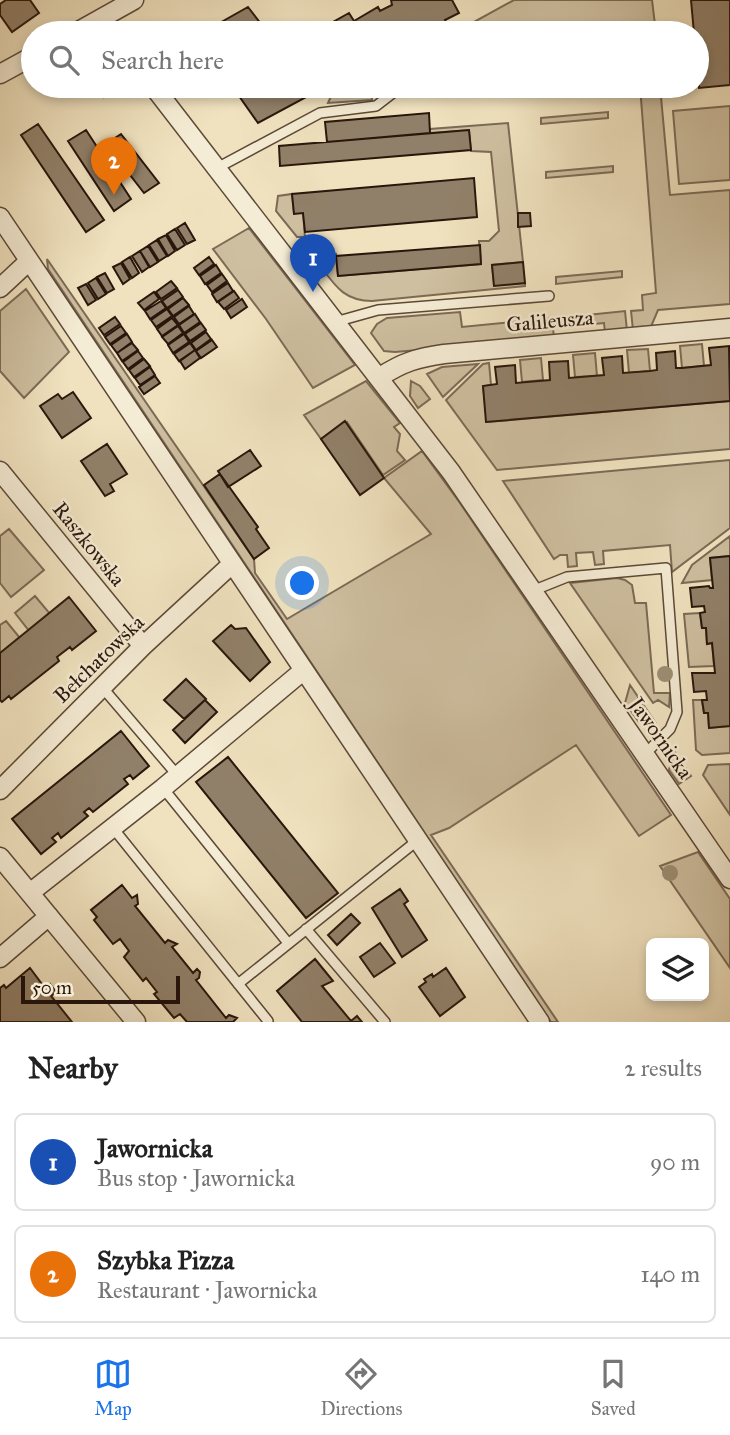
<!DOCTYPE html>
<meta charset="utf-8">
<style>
body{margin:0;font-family:"IM FELL Great Primer",serif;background:#f2f2f2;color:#222}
.controls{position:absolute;right:21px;bottom:21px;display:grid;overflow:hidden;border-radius:10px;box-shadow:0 4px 10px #0003}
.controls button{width:63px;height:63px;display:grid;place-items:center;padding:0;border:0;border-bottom:2px solid #e0e0e0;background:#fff;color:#222;font:35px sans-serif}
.scale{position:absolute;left:21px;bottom:18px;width:159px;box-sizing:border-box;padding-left:7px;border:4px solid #2a160b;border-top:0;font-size:19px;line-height:24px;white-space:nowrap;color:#2a160b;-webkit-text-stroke:5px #f5ecd5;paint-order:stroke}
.you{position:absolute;left:303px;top:584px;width:24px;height:24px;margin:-18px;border:5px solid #fff;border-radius:50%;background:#1a73e8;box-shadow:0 0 0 10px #1a73e833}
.badge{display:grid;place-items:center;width:46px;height:46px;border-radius:50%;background:#1a73e8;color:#fff;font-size:23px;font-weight:700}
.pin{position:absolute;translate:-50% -58px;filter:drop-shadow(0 2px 4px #0008)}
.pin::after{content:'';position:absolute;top:37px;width:24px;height:21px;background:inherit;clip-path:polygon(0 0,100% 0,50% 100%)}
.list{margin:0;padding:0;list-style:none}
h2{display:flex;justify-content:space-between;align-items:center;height:91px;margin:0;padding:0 28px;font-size:30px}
h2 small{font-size:23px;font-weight:400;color:#767676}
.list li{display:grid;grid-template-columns:46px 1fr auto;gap:21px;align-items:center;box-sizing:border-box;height:98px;margin:0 14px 14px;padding:0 14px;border:2px solid #e0e0e0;border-radius:10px}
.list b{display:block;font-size:26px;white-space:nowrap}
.list p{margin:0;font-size:23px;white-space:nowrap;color:#767676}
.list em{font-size:23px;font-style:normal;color:#767676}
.icon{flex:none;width:38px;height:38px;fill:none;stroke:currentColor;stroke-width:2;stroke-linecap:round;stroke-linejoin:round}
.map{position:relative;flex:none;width:730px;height:1022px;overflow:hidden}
.search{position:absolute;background:#fff;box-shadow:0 4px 10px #0003;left:21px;right:21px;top:21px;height:77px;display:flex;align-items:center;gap:18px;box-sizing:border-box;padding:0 24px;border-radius:38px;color:#767676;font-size:26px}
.sheet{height:315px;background:#fff}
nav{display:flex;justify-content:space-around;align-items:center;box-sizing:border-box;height:98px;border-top:2px solid #e0e0e0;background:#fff;font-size:19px;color:#767676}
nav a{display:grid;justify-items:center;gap:4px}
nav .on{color:#1a73e8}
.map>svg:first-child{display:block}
</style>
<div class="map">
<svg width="730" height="1022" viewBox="0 0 730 1022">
<rect width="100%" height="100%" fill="#f0e2bf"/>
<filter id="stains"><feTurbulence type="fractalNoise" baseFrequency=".00286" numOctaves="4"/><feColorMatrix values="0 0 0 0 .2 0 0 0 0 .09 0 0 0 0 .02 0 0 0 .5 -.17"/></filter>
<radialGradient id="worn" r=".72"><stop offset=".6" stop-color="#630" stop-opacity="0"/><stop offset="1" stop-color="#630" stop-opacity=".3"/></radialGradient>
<!-- green -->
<path fill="#cebfa0" stroke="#7c6a56" stroke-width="2" d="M 514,0 L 652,0 L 656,33 L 636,33 L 635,24 L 524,33 L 454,33 Z
M 346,86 L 350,91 L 359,86 L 376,86 L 371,89 L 372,100 L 328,103 L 333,92 Z
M 640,86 L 660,86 L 670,195 L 730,190 L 730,304 L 658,310 L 650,329 L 633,330 L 631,311 L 643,310 L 642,295 L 656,293 Z
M 730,106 L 730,180 L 679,184 L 673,111 Z
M 608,112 L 608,118 L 541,124 L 541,118 Z
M 508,123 L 523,262 L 492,265 L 494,285 L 525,283 L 525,286 L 372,301 C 345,301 336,287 321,267 C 326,260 327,256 336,254 L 338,276 L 481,264 L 479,241 L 489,241 L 499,231 L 491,152 L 471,151 L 469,130 L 430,133 L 430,129 Z
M 613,166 L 613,172 L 546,178 L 546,172 Z
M 292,194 L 294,213 L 303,213 L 305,237 L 297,237 L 276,211 L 278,196 Z
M 249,228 L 355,365 L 313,388 L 266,319 L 213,249 Z
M 47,259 L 254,559 L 255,573 L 287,619 L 431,534 L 384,478 L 422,451 L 460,503 L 671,815 L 639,836 L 576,745 L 449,828 L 431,835 L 558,1022 L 551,1022 L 48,269 Z
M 622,271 L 622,277 L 556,284 L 556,277 Z
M 26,289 L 69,352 L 24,398 L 0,371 L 0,311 Z
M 625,311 L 627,331 L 605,333 L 604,323 L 560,327 L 559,318 Z
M 460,312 L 462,327 L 552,318 L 554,338 L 395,352 L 384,351 L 371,333 L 377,324 L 387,318 Z
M 702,344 L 704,366 L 682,368 L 680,346 Z
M 648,349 L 650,371 L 629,373 L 627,350 Z
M 595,353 L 597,376 L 575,377 L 573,355 Z
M 541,358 L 543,380 L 522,382 L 520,360 Z
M 489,363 L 491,385 L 483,386 L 487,422 L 730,401 L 730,449 L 497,470 L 446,400 L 483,364 Z
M 478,364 L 443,397 L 427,374 L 442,367 Z
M 366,381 L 400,423 L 394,427 L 400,434 L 397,451 L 405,460 L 383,475 L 347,422 L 321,439 L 304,415 Z
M 411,381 L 420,386 L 430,399 L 418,408 L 410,396 Z
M 730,460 L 730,528 L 672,572 L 670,545 L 603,551 L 604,564 L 595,565 L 593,552 L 576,553 L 577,566 L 568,567 L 567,555 L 560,555 L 554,559 L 503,481 Z
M 9,529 L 44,570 L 11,597 L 0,583 L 0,536 Z
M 730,536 L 730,556 L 710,558 L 712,580 L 682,583 L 692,565 Z
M 617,578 L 625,580 L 632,585 L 635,603 L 646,603 L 654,693 L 670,693 L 669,707 L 658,700 L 653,703 L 570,583 Z
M 35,596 L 51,615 L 30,632 L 15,613 Z
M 700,613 L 702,628 L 706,628 L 707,644 L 712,643 L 714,666 L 689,667 L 684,614 Z
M 6,621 L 20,638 L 0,654 L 0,625 Z
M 630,685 L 655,722 L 639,722 L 625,703 Z
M 693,700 L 702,700 L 704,713 L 708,713 L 709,728 L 730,726 L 730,753 L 702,755 L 696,750 Z
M 674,751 L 691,776 L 679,784 L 669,770 Z
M 730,764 L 730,815 L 703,775 L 708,765 Z
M 698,852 L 730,899 L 730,968 L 660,866 Z"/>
<!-- building -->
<path fill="#918069" stroke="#2a160b" stroke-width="2" d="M 6,0 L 30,0 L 39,13 L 12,32 L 0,15 L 0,4 Z
M 391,0 L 452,0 L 459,13 L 445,20 L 447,24 L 429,33 L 330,33 L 326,26 L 349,13 L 354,21 L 378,7 L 380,11 L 392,5 Z
M 691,0 L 730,0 L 730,85 L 699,88 L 697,33 L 694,33 Z
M 248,7 L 268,33 L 202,33 Z
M 97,86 L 126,86 L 127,87 L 120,91 L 117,87 L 104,97 Z
M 232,86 L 321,86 L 323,88 L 258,123 Z
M 429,113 L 430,133 L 327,142 L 325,122 Z
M 38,124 L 104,220 L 86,232 L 21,135 Z
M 86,130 L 131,199 L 114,211 L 68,141 Z
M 469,130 L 471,150 L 280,166 L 279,146 Z
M 121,134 L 159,183 L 144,193 L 106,144 Z
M 474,178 L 477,217 L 305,232 L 303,213 L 294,214 L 292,194 Z
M 518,213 L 530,213 L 531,226 L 518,227 Z
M 185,223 L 195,240 L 187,244 L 177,228 Z
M 175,229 L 185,245 L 177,250 L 167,234 Z
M 166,235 L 175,251 L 168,256 L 158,239 Z
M 157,240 L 167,256 L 159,261 L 149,245 Z
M 480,245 L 481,264 L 338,276 L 336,256 Z
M 148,246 L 158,262 L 150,267 L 140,251 Z
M 140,251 L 149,267 L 142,272 L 132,256 Z
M 130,257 L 139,273 L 132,278 L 122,262 Z
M 209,257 L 214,264 L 199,275 L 194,268 Z
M 523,262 L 525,283 L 494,286 L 492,265 Z
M 121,263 L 130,279 L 123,284 L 113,267 Z
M 216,265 L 221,273 L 205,284 L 200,276 Z
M 105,273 L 114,289 L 107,293 L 97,277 Z
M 222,274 L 227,281 L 212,292 L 207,285 Z
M 96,278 L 106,294 L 98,299 L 88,283 Z
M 171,281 L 177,288 L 161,299 L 156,292 Z
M 228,283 L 233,291 L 217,302 L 212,294 Z
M 86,284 L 96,300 L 88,305 L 78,288 Z
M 178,290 L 183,297 L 167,308 L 162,301 Z
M 234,291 L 239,298 L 224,309 L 218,302 Z
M 154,292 L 159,299 L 144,310 L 138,303 Z
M 183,298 L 189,305 L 173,316 L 168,309 Z
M 242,299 L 247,307 L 231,318 L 226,310 Z
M 161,301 L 166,308 L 150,319 L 145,311 Z
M 189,306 L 194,314 L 179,324 L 174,317 Z
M 167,309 L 172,316 L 156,327 L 151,320 Z
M 195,314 L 200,322 L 184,333 L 179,325 Z
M 115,317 L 120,324 L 104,335 L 99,328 Z
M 172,318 L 178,325 L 162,336 L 157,329 Z
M 201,323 L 206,330 L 190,341 L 185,334 Z
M 121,326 L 126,333 L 110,344 L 105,337 Z
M 178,326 L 183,333 L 168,344 L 162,337 Z
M 206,332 L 211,339 L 196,350 L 191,343 Z
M 127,334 L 132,342 L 117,353 L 111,345 Z
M 184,334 L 189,342 L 173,353 L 168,345 Z
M 212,340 L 217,347 L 201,358 L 196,351 Z
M 132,343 L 138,350 L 122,361 L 117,353 Z
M 190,343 L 195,350 L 179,361 L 174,354 Z
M 729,346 L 730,401 L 486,422 L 483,386 L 497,384 L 495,367 L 515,365 L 516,383 L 550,380 L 549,362 L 568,361 L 569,378 L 604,375 L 602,358 L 622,356 L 623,373 L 650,371 L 657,370 L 656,353 L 675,351 L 676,368 L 682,368 L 711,365 L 709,348 Z
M 195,350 L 200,358 L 185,369 L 180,361 Z
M 138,351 L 143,358 L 128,369 L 123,362 Z
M 144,359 L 150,366 L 134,377 L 129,370 Z
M 150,367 L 155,375 L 140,385 L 135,378 Z
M 155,376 L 160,383 L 144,394 L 139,387 Z
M 73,392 L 91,418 L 62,438 L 40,406 L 58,394 L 62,399 Z
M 345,421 L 384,478 L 360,495 L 321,439 Z
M 107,444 L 127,474 L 110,484 L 114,491 L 105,496 L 81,461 Z
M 250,450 L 261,466 L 228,487 L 218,471 Z
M 220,474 L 258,527 L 256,529 L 269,548 L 254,559 L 204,485 Z
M 730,556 L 730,726 L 709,728 L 708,713 L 704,713 L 702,700 L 707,700 L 706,691 L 694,692 L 692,673 L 715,673 L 712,643 L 707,644 L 706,628 L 702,628 L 700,613 L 705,612 L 704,606 L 692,607 L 690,588 L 709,586 L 710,588 L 713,588 L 710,558 Z
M 69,597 L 96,631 L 72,650 L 70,647 L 57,657 L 59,661 L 11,699 L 9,696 L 2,702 L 0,700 L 0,653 Z
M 231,625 L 235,629 L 246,628 L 270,662 L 250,681 L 213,641 Z
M 186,679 L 206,699 L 184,719 L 164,700 Z
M 205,700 L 217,712 L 185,743 L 173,730 Z
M 121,731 L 149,766 L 133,779 L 130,775 L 124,779 L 128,784 L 93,812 L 89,808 L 84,812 L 88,816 L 61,838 L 58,833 L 52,838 L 56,842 L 41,854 L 12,819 Z
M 228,757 L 338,893 L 306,918 L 196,782 Z
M 122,885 L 132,898 L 137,895 L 138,904 L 135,906 L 165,943 L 168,940 L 177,944 L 172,947 L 193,973 L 197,969 L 200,972 L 199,978 L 196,980 L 226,1018 L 229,1015 L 237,1018 L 233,1022 L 187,1022 L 180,1014 L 174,1018 L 154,994 L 157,992 L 146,978 L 143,981 L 124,957 L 129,951 L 120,939 L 113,944 L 94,920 L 97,917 L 91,910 Z
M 400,889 L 408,901 L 404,904 L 427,940 L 402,957 L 372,908 Z
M 351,914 L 360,923 L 337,945 L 328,935 Z
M 380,943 L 395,963 L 374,977 L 360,957 Z
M 315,959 L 333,981 L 322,986 L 351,1021 L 357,1016 L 362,1022 L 302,1022 L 277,991 Z
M 30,968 L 45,988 L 50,984 L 56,992 L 51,996 L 72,1022 L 0,1022 L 0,988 L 4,985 L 6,988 Z
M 446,968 L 465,997 L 440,1016 L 419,987 L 426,982 L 424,979 L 432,974 L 433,977 Z"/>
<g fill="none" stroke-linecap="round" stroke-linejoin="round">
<defs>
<path id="lane" d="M 217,168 L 320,113 L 376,106 L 398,89
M 335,322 L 378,310 L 549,296
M 532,591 L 567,577 L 666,568 L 677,712 L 670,729 L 645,754
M 102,687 L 178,776
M 163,788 L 288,943
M 113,828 L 268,1021
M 306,929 L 385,1022
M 238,984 L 418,840"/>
<path id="street" d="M 102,19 L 113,33
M 75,33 L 134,0
M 0,74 L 33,56
M 153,86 L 451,472 L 730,879
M 0,217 L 540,1022
M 0,288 L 29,261
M 380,377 C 403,362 417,358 444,354 L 730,328
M 0,471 L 143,646
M 0,790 L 143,646 L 232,564
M 0,857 L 136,1022
M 31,892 L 163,788 L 304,670
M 0,958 L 49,916"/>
</defs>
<!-- lane casing -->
<use href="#lane" stroke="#5c4938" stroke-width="12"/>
<!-- street casing -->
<use href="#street" stroke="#5c4938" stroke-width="21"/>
<!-- lane -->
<use href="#lane" stroke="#f5ecd5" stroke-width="9"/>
<!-- street -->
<use href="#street" stroke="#f5ecd5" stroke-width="18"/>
</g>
<!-- trees -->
<g fill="#9e8e75">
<circle cx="665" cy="674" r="8"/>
<circle cx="670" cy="873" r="8"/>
</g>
<g text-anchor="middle" stroke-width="5" stroke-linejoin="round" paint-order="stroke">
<!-- street labels -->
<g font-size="21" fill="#2a160b" stroke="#f5ecd5">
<text transform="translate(550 321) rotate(-5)" y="7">Galileusza</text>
<text transform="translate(89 544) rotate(51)" y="7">Raszkowska</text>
<text transform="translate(99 659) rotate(-44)" y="7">Bełchatowska</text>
<text transform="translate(661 738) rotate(55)" y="7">Jawornicka</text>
</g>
</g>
<rect width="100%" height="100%" filter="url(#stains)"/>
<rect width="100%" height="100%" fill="url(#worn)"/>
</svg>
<div class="controls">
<button><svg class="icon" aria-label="layers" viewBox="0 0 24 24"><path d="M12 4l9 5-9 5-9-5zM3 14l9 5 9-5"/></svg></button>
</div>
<div class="scale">50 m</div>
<div class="you"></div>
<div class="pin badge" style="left:313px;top:292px;background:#1a4fb4">1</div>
<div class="pin badge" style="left:114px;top:195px;background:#e8710a">2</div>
<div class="search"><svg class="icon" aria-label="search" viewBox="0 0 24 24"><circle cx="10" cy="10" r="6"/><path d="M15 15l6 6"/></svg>Search here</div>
</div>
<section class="sheet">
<h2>Nearby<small>2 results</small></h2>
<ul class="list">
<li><span class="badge" style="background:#1a4fb4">1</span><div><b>Jawornicka</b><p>Bus stop · Jawornicka</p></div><em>90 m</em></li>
<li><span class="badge" style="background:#e8710a">2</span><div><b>Szybka Pizza</b><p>Restaurant · Jawornicka</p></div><em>140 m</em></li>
</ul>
</section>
<nav>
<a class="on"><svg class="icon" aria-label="map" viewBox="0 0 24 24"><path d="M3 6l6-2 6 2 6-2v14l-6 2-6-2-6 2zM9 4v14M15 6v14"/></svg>Map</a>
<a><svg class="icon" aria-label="directions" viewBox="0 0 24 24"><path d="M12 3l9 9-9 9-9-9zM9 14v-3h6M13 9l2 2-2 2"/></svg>Directions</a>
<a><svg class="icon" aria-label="saved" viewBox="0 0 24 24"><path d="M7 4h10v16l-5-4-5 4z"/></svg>Saved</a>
</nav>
